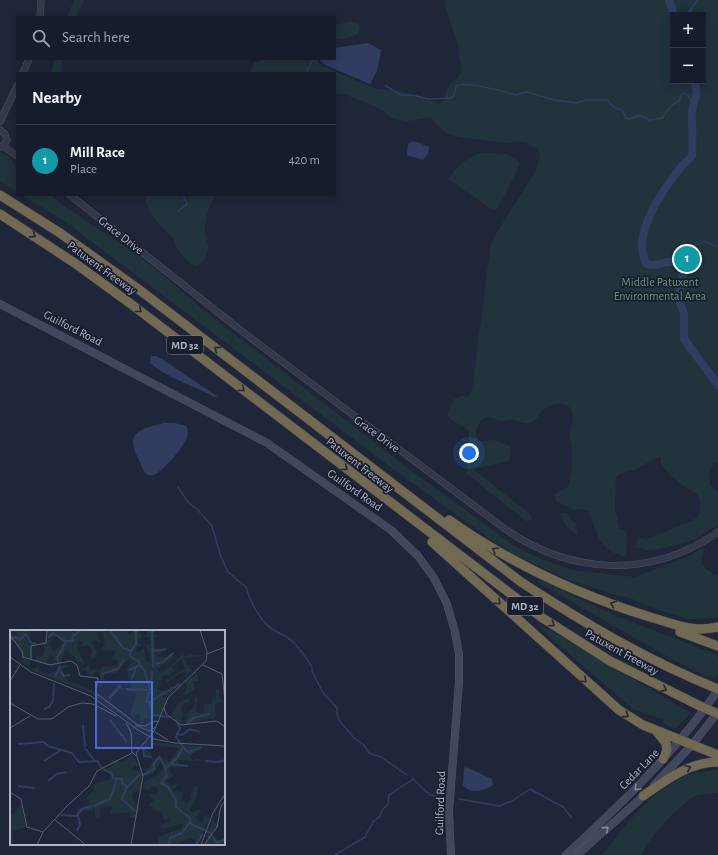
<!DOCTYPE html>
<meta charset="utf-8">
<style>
body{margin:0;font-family:"Alegreya Sans",sans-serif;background:#202534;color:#f1f3f6}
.controls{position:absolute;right:12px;top:12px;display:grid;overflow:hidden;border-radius:0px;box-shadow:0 2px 10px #0003}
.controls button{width:36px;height:36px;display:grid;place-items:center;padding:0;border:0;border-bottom:1px solid #363a48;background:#171c2c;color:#f1f3f6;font:20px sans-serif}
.you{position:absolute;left:469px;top:453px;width:14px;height:14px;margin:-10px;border:3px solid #fff;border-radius:50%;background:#1a73e8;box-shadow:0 0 0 6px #1a73e833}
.badge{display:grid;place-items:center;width:26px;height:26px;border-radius:50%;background:#1a73e8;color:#fff;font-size:13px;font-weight:700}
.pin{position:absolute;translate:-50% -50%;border:2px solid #fff;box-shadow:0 1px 4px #0006}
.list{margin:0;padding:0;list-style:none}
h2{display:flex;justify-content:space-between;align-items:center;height:52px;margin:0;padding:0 16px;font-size:17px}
h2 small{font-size:13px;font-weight:400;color:#9ea1a9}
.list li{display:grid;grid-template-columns:26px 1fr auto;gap:12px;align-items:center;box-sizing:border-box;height:72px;padding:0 16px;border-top:1px solid #363a48}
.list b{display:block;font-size:15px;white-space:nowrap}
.list p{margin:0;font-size:13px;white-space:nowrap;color:#9ea1a9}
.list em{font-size:13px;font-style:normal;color:#9ea1a9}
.icon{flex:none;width:22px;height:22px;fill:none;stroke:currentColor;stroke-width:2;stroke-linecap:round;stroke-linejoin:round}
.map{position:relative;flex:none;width:718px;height:855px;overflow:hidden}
.search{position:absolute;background:#171c2c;box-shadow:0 2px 10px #0003;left:16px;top:16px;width:320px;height:44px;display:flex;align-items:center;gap:10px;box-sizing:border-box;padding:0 14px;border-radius:0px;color:#9ea1a9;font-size:15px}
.panel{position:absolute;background:#171c2c;box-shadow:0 2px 10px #0003;left:16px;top:72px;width:320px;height:124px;border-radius:0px}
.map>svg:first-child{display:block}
</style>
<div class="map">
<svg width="718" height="855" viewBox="0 0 718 855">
<rect width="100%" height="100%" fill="#1f263a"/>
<!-- green -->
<path fill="#21343b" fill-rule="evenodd" d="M 74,0 L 84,0 L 76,17 L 67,17 Z
M 445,0 L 718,0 L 718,462 L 714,464 L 709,469 L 710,484 L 714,490 L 718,491 L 718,524 L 696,539 L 676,545 L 651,551 L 636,547 L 637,540 L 643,538 L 646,540 L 695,519 L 700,513 L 700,499 L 697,494 L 688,489 L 671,476 L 661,464 L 661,457 L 658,457 L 634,470 L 619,474 L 616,477 L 615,508 L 619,529 L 624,530 L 627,534 L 626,557 C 598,550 599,535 588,511 L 582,509 L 575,510 L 556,501 L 555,494 L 568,487 C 571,476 573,464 572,451 C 572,446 570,441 570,436 C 570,427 577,413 569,407 C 563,401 550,404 544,409 C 538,414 538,421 529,423 C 522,425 520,421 515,420 C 510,419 504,422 500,421 C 498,420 496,418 494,418 C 481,414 476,426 476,436 L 480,441 L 495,440 L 510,446 L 511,454 L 508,461 C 497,465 485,464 474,470 L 530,514 L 532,520 L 526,521 L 467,474 L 469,431 C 462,424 453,423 447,415 L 454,399 L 461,396 L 469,397 L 472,390 L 491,242 L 536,170 L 540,154 L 537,148 L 524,142 L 503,143 L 453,136 L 446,133 L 430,118 L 407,121 L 392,119 L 382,110 L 348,95 L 335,93 L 335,73 L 250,73 L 255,62 L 259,62 L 260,59 L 317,59 L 320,65 L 377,89 L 400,91 L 438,103 L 445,100 C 445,84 455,83 462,71 L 457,41 L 447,13 ZM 673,15 L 703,15 L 703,81 L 673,81 Z
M 352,21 L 358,23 L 360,27 L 358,34 L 344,39 L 335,40 L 335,25 Z
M 55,59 L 64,59 L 61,69 L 62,73 L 51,73 Z
M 0,152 C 19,158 17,176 17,192 L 0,181 Z
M 484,153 C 497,154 513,151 520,164 L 497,209 L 493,210 L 448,179 C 457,167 468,155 484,153 Z
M 22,195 L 52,195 L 61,204 L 146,261 L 211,316 L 405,466 L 516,547 L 537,557 L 571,570 L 635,577 L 687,557 L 701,549 L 704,550 L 701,563 L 707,570 L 718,576 L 718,618 L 688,619 L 652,608 L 630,598 L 615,595 L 571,581 L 507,551 L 396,471 L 63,220 Z
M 145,195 L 215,195 C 210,203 205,218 205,228 C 204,244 215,244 202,263 L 195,266 C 185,260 175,250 174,239 C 162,228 146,213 145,195 Z
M 560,513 L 567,513 L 570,519 L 576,523 L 578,536 L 566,526 Z
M 540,580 L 621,618 L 715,654 L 718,657 L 718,674 L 715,678 L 704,675 L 668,657 L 537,582 Z
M 534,621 L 691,713 L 675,729 L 666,725 L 662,719 L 633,709 L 553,640 Z
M 718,769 L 718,793 C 711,793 700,794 693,797 C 682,803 643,844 642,855 L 602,855 L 629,821 L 655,794 L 686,775 Z"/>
<!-- water -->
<path fill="#303c60" d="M 368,43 L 381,50 L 377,71 L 370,84 L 325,65 L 320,60 L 335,59 L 335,48 Z
M 412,141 L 417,142 L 429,147 L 428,154 L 423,160 L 407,155 L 408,144 Z
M 151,356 L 156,356 L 162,359 L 218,397 L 214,397 C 194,385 169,379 150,363 Z
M 164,423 L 175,423 L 186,426 C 196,437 164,470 154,475 C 150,476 148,475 145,473 C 129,440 124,432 164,423 Z
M 466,767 L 492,779 L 493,785 C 484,791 470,795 463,785 L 464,769 Z"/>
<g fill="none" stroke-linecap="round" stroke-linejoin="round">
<!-- stream -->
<path stroke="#303c60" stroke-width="1.5" d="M 687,15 L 697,0
M 306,73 L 313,59
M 386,86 L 401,95 L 412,95 L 429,99 L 451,98 L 454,96 L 456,86 C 464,81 504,91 515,95 L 527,92 L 554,100 L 577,103 L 585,100 L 607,100 L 615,108 L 622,110 L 626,118 L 630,119 L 639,115 L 649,120 L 662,118 L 671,106 L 679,101 L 681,95 L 683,93 L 688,95 L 693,107
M 178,211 L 187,204 L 183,195
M 680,264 L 685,260 L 685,250 C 690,245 698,246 704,241 L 718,247
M 178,487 L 188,502 L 197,509 L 212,526 L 221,557 L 228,572 L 246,587 C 250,602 262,625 277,632 C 283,635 288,637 293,642 C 297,645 309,662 312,667 L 312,671 L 323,693 L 337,708 L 337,714 L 339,720 L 354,738 L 363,744 L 369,753 L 381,757 L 407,775
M 412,778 L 430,795 L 442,797
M 459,799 L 499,806 L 512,801 L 530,789 L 563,807 L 572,818
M 335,855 L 365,837 L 373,822 L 380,816 L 382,810 L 388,804 L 389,795 L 413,779"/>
<!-- river -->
<path stroke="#303c60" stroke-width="8" d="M 669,0 L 674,15
M 694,81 C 700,96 693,99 692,112 C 691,127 694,141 692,156 C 688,161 684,163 681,167 C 664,188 629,237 647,264 C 659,268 665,258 680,264 L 683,273 L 680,289 L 680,303 L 684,313 L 684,339 L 718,385"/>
<defs>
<path id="tertiary" d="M 40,17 L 41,0
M 23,73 L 29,59
M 0,122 L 17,86
M 0,130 L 5,134 L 7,140 L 3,146 L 0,147
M 3,146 L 17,156
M 70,195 L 239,329 L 505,529 C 571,575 651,579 718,532"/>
<path id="secondary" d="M 0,304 L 267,443 L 391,530 L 418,556 L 434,578 L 447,604 L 455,632 L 459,654 L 459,682 L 449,812 L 451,855
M 654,785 L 692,745 L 718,712
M 566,855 C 621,804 675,753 718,690
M 577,855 L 647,793"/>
<path id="motorway" d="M 0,195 L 60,233 L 141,291 L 521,582 C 584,623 648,661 718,689
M 0,214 L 76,264 L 131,304 L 541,617 L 610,661 L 700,706
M 449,520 C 510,563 579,595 650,617 C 674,624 693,633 718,627
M 432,542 L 619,710 L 643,725 L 718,755
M 680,632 L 718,646
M 657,732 L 666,743 L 667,750 L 663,759
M 643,796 C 666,780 689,762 718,762"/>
</defs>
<!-- tertiary casing -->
<use href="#tertiary" stroke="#4e5365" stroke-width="7"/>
<!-- secondary casing -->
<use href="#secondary" stroke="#4e5365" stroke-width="8"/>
<!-- motorway casing -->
<use href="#motorway" stroke="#3b4052" stroke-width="10"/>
<!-- tertiary -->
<use href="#tertiary" stroke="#33394a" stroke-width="6"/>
<!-- secondary -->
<use href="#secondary" stroke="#41475d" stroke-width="7"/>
<!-- motorway -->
<use href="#motorway" stroke="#716950" stroke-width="9"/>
<defs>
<path id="motorway-bridge" d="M 700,706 L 718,714"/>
</defs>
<!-- motorway-bridge casing -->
<use href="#motorway-bridge" stroke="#3b4052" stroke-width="10" stroke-linecap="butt"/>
<!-- motorway-bridge -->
<use href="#motorway-bridge" stroke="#716950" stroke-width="9"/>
</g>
<!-- one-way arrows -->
<defs><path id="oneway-chevron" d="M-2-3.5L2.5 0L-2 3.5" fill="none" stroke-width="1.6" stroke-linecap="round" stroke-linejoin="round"/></defs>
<g stroke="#262934">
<use href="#oneway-chevron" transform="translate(33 235) rotate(33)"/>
<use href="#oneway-chevron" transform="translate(139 310) rotate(38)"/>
<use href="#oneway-chevron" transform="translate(217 349) rotate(-143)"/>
<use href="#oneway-chevron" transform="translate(242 389) rotate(38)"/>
<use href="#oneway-chevron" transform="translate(345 468) rotate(38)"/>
<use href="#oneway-chevron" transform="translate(495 550) rotate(-150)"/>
<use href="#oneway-chevron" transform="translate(498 602) rotate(43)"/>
<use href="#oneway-chevron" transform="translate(613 604) rotate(-159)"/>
<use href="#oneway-chevron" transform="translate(552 624) rotate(34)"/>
<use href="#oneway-chevron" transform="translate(584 680) rotate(42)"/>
<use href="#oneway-chevron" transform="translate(664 689) rotate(27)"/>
<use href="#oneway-chevron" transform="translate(626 715) rotate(34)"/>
<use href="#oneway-chevron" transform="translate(688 768) rotate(-23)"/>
</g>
<g stroke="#82889d">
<use href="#oneway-chevron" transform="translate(637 788) rotate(134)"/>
<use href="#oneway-chevron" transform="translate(606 829) rotate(-41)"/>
</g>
<g text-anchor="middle" stroke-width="3.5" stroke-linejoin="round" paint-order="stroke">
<!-- shield labels -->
<g fill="#191e2f" stroke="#818699" stroke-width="1">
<rect x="167" y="336" width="36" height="18" rx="3"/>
<rect x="507" y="597" width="36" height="18" rx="3"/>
</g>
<g font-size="11" font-weight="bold" fill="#aeb3c7">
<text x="185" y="349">MD 32</text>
<text x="525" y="610">MD 32</text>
</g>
<!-- street labels -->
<g font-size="12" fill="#aeb3c7" stroke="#191e2f">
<text transform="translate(121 235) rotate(38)" y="4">Grace Drive</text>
<text transform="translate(102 268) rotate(36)" y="4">Patuxent Freeway</text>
<text transform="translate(73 328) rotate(27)" y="4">Guilford Road</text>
<text transform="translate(377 434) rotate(36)" y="4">Grace Drive</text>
<text transform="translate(360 465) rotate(38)" y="4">Patuxent Freeway</text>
<text transform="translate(355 490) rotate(35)" y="4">Guilford Road</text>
<text transform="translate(622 652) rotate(29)" y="4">Patuxent Freeway</text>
<text transform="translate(639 769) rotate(-46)" y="4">Cedar Lane</text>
<text transform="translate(440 803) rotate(-88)" y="4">Guilford Road</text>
</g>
<!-- park labels -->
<g font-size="12" fill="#649979" stroke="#191e2f">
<text x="660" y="286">Middle Patuxent<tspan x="660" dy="14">Environmental Area</tspan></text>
</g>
</g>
<!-- overview -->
<g transform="translate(10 630)">
<rect width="215" height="215" fill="#1f263a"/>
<path d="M 8,0 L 17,0 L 21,3 L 18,8 L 22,14 L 21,29 L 14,27 L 0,5 L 1,3 L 6,5 ZM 38,0 L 119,0 L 117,3 L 120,6 L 124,0 L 129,0 L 132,7 L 128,12 L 131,16 L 127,17 L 126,20 L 128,23 L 134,18 L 136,32 L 140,30 L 140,24 L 135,15 L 139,15 L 141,12 L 138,7 L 133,5 L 139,5 L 137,3 L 139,0 L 146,0 L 144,4 L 149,6 L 144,7 L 146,14 L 144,18 L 156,19 L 149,25 L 147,23 L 146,27 L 157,27 L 165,21 L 162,30 L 146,39 L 150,43 L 160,37 L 174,22 L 172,27 L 176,27 L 182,24 L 197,26 L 173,28 L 178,35 L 185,35 L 178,37 L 182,40 L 175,47 L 176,43 L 174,41 L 173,46 L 173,41 L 157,53 L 155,51 L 175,38 L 171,29 L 162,37 L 164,40 L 160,45 L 151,46 L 151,54 L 147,58 L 150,61 L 159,60 L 160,55 L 162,58 L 165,56 L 166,52 L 169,53 L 175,50 L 159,66 L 151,65 L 157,70 L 147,89 L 141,88 L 144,90 L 136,95 L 140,91 L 137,88 L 134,89 L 134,95 L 129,91 L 130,84 L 123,85 L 127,93 L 120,84 L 127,63 L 110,59 L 102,67 L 101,72 L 97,68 L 108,54 L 113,54 L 110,56 L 115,59 L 122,58 L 116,39 L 121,33 L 119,29 L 106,43 L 95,43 L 89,65 L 90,43 L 87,41 L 82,45 L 77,44 L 77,40 L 71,40 L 76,38 L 78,34 L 81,41 L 84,38 L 89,41 L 92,36 L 102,37 L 108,34 L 107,30 L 102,29 L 105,23 L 104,20 L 90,21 L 95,14 L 92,2 L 87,3 L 90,13 L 85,10 L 82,12 L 87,23 L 85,28 L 80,27 L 83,20 L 76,15 L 72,16 L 74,11 L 68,11 L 67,18 L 75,34 L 65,31 L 65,27 L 55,20 L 51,33 L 43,34 L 44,27 L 40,25 L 37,34 L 28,33 L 23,31 L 26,30 L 26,26 L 33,26 L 35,19 L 33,14 L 38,10 L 43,8 L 39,13 L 44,23 L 53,12 L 47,6 L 38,9 ZM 14,28 L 20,31 L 20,38 L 24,39 L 30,35 L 28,40 L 37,44 L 48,40 L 47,36 L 42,36 L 59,35 L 52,39 L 58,51 L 84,61 L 130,96 L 140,95 L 144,98 L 141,100 L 125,95 L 81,63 L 24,41 L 12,32 ZM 187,42 L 188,51 L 183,51 L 185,59 L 174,66 L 177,57 L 175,53 ZM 206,59 L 210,60 L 209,68 L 212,69 L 212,72 L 205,74 L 206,86 L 204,88 L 173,94 L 179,86 L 171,87 L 173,91 L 170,94 L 161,86 L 167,74 L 178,68 L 180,71 L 174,73 L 171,79 L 174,86 L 185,77 L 184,68 L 188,66 L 186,80 L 188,83 L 194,83 L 193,75 L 202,73 L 204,65 L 205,73 ZM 142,112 L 194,117 L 183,123 L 181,127 L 182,130 L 189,129 L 193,131 L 169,130 L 168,134 L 178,137 L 161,137 L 159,141 L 164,146 L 156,151 L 161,155 L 168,154 L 163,161 L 173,162 L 172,170 L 177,174 L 181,169 L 180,167 L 183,158 L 188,155 L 187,167 L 179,180 L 183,182 L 190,179 L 191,182 L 185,188 L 192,193 L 195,185 L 200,188 L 187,215 L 184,215 L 185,209 L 180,208 L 164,215 L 149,215 L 149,207 L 172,198 L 172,194 L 152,199 L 150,195 L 158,192 L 160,187 L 154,190 L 152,181 L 147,181 L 139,175 L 144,170 L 137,164 L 147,164 L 148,158 L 142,156 L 137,160 L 133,158 L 134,152 L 149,144 L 153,137 L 151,131 L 143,144 L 135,146 L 134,140 L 138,138 L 149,125 L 159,132 L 169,118 L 138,115 L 136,119 L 143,125 L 135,127 L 131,120 ZM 122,124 L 130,137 L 124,136 L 123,139 L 130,141 L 132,145 L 131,159 L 122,164 L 123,170 L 129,177 L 127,188 L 120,187 L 120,182 L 102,184 L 100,183 L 102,176 L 90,177 L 90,189 L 86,188 L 84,177 L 82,182 L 74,180 L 69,185 L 67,180 L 80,174 L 76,168 L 84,160 L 84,154 L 100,149 L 101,144 L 92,140 L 102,137 L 101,132 L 107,129 L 110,133 L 118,129 ZM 11,173 L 16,197 L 3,201 L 2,215 L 0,215 L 0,183 L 4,184 ZM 202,190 L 207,193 L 207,197 L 201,204 L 206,211 L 215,209 L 215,215 L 195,215 Z" fill="#21343b"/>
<path fill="none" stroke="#303c60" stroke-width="2" d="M 100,0 L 113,18 L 121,21 L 120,26 L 128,31 L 135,42 L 140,59 L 136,72 L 139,72 L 143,85 L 160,87M 142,0 L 143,37M 38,8 L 43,3 L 55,11 L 63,11 L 62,7 L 71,0M 0,10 L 6,7 L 10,10 L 16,4 L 22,14 L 26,13M 121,21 L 126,14 L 126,0M 143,21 L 156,19M 48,32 L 47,28 L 56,12M 145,34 L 153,32 L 163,23M 50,40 L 54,46 L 60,45M 119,40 L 130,35M 92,44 L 108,39 L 114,29M 45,47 L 50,36M 122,49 L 126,37M 138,55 L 142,48 L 142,41M 116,59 L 140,60M 99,68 L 111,56M 139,72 L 170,54M 34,79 L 39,77 L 43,71 L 44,53M 100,90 L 117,112M 167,92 L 170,98 L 166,107 L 173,117 L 167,128 L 155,139 L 157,146 L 151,153 L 157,156 L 166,170 L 166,177 L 180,188 L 181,194 L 200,203 L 207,212 L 215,210M 177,94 L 183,88 L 200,84M 73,95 L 75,117M 166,104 L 172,105 L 180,99 L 190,102M 8,114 L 34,112 L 38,116 L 62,123 L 69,132 L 87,131 L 92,138M 173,117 L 178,122 L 192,117M 75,118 L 84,130M 133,119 L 134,126 L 142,127M 34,131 L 51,120M 195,131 L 208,132 L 215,130M 162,134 L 178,136M 93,139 L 102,144 L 103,148 L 112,149 L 112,153 L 118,157 L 130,144M 133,145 L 144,139 L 144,133 L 149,127 L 156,138M 38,151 L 47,144 L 57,142M 8,156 L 25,158M 117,157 L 112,169 L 125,181M 83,176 L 100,169 L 107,149M 51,185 L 66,186 L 72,179 L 82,176M 67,201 L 70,195 L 68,185M 159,215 L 160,208 L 172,203 L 180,192M 186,215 L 193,204"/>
<path fill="none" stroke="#585e72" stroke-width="1" d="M 0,5 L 12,21 L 13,28M 197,24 L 215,17M 0,27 L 21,42 L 81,66 L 128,100 L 144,109 L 165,113 L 215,116M 13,27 L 40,35 L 61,31 L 67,35 L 70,46 L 88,48 L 86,62M 21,30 L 21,16 L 36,13 L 37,0M 193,35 L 212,44 L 215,71M 0,51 L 10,35M 86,63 L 128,95 L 135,96 L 145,91 L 149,92M 0,73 L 28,89 L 42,89 L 58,77 L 72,73 L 83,74 L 106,86M 154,78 L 156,84 L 171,95 L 207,91 L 215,97M 116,93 L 121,102 L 122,122 L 126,126M 125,95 L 139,101 L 146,97M 0,98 L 20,86M 145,102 L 158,110M 0,162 L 11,169 L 17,197 L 33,202M 45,190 L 76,215M 27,215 L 33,202 L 56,177 L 79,156 L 87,141 L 122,123M 121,215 L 133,146 L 126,123 L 144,101 L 158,68 L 196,31 L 197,22 L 190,0M 191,215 L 203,183 L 215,164M 194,215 L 207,197 L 211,176 L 215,171"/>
<path fill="#486cd3" fill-opacity="0.15" stroke="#486cd3" stroke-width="2" d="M 86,52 L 142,52 L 142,118 L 86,118 Z"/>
<rect width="215" height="215" fill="none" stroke="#aeb3c7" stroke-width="2"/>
</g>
</svg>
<div class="controls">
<button>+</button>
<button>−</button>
</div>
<div class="you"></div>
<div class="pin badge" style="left:687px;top:259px;background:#0f9aa8">1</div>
<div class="search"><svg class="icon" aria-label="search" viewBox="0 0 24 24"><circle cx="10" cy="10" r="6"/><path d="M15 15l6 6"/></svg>Search here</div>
<section class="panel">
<h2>Nearby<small></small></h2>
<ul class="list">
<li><span class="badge" style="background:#0f9aa8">1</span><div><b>Mill Race</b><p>Place</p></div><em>420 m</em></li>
</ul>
</section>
</div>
